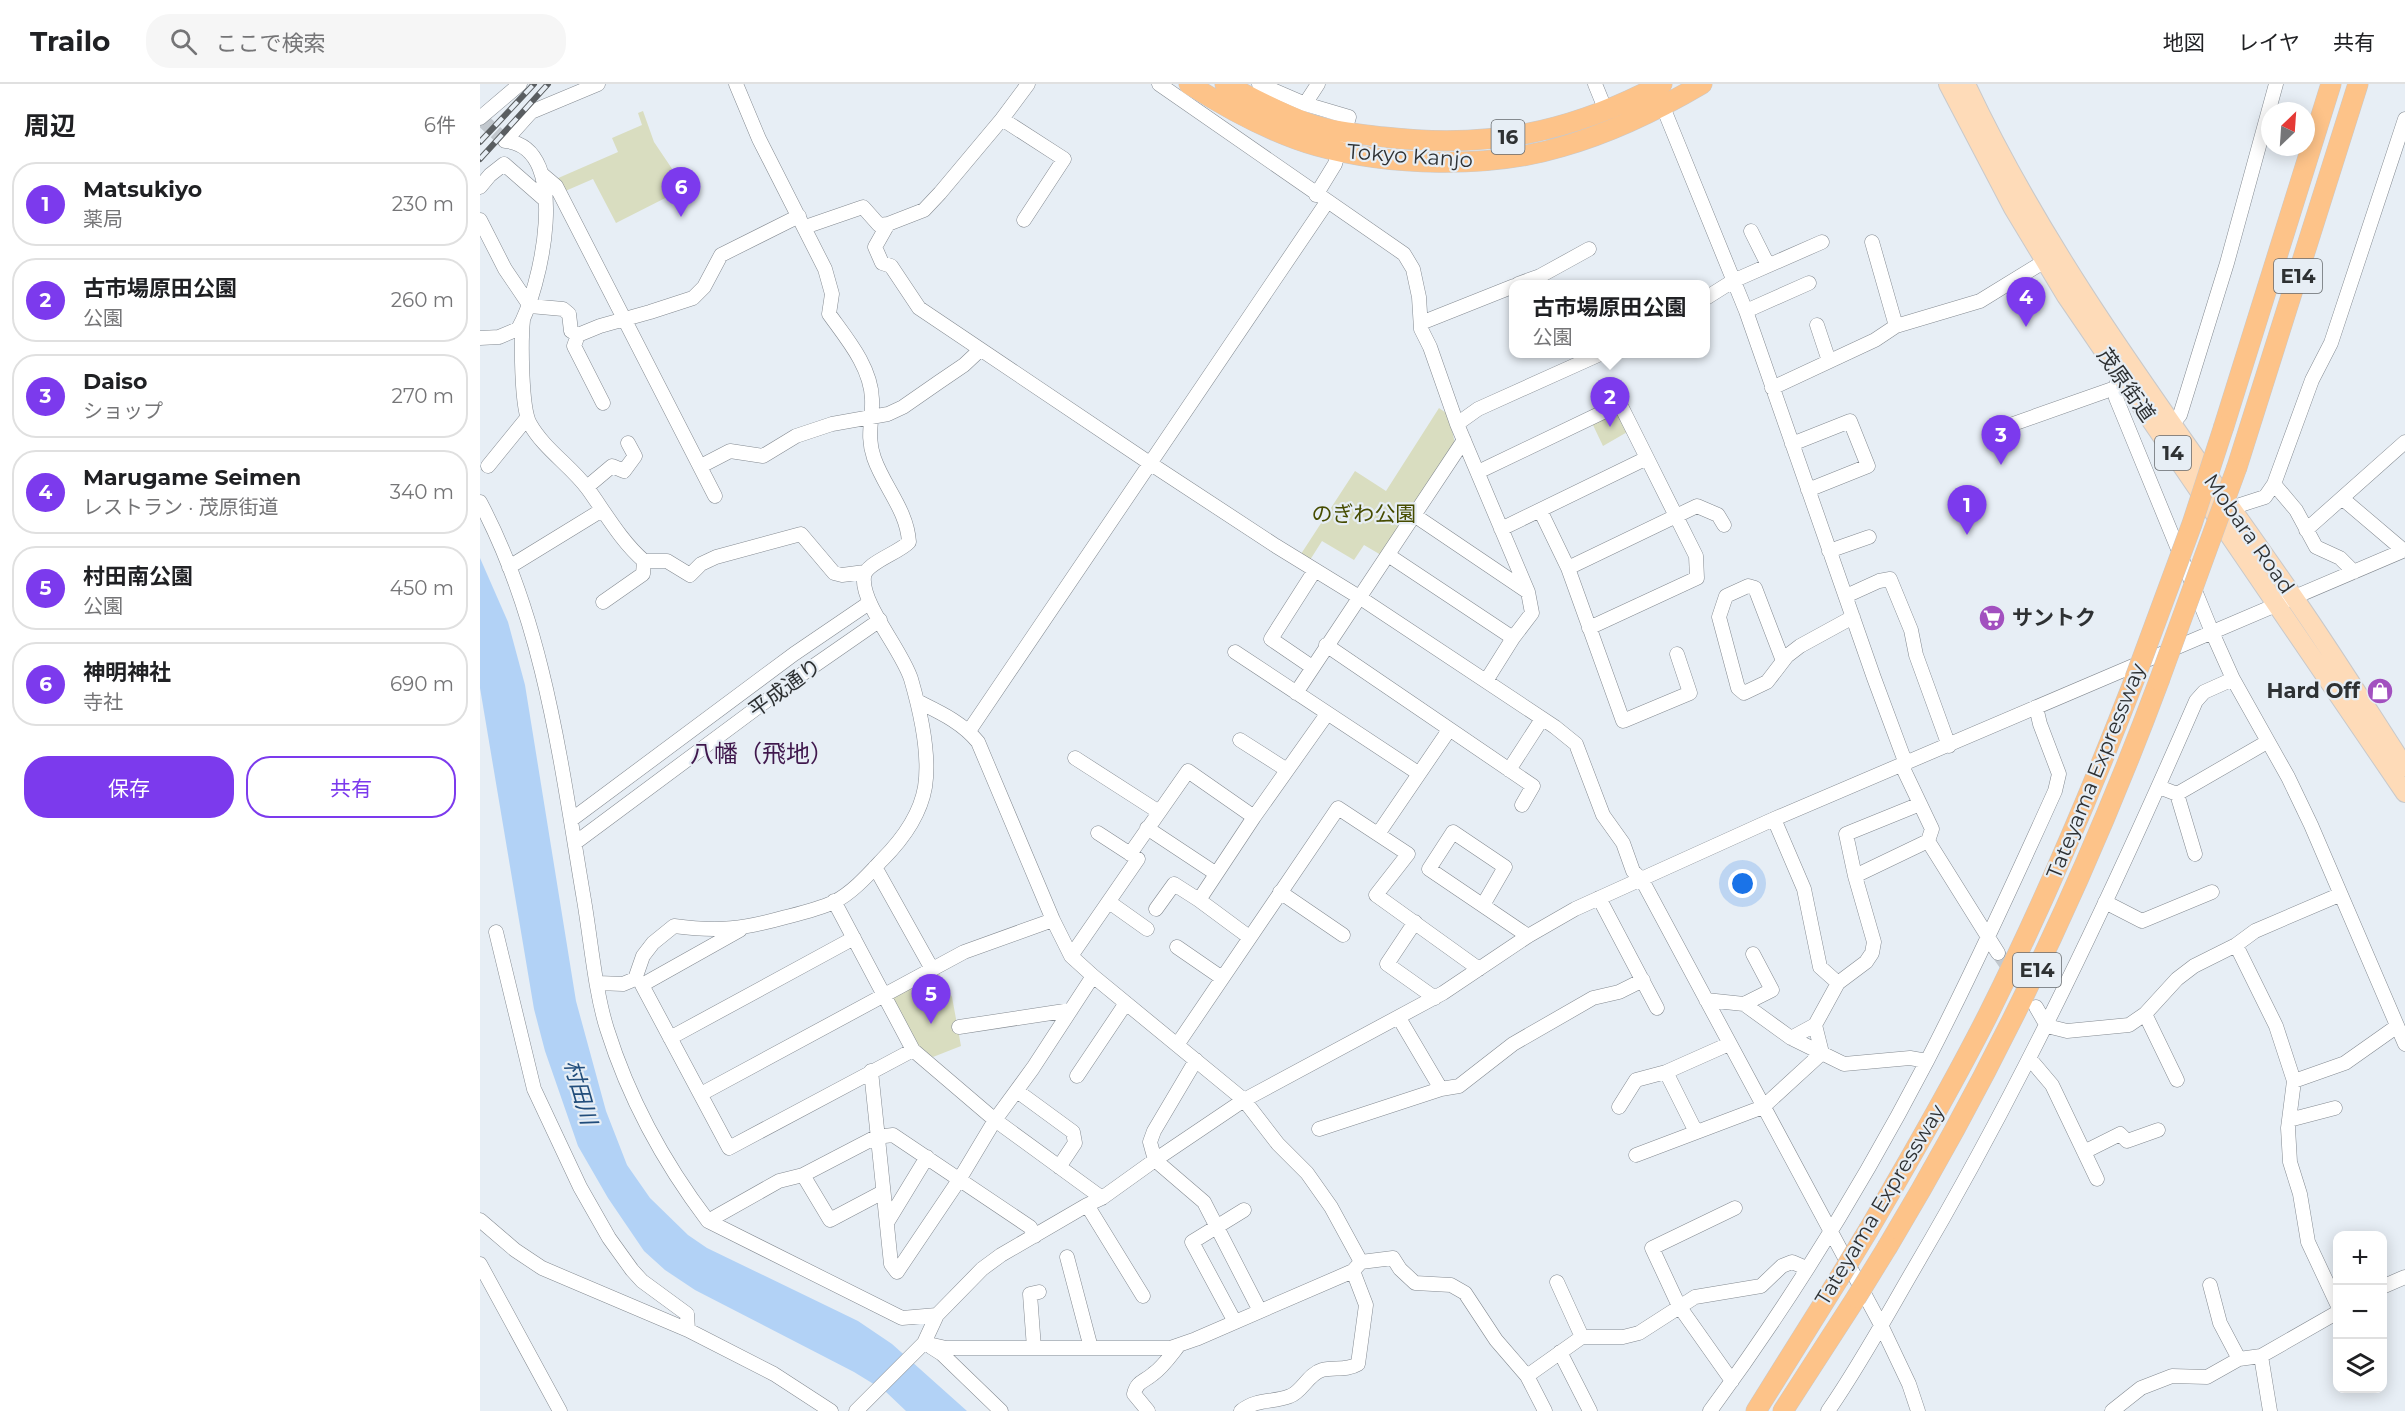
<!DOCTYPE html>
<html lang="ja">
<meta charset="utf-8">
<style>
body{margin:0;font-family:Montserrat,"Noto Sans JP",sans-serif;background:#f6f6f6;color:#202124}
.controls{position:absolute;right:18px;bottom:18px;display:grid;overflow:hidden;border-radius:12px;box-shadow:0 3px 15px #0003}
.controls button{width:54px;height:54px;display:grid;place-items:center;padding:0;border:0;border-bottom:2px solid #e0e0e0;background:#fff;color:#202124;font:30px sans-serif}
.compass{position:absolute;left:1781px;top:18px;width:54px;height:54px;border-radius:50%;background:#fff;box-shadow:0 3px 15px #0003;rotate:25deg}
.you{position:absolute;left:1263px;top:800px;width:21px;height:21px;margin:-15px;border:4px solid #fff;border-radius:50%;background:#1a73e8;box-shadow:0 0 0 9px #1a73e833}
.badge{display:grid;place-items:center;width:39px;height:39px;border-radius:50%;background:#7c3aed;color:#fff;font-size:20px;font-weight:700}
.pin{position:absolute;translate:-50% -50px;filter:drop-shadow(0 2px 3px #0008)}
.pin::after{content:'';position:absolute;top:32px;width:21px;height:18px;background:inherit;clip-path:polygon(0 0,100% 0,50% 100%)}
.popup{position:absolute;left:1029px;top:196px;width:201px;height:78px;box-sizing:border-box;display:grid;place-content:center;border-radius:12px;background:#fff;filter:drop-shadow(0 2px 4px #0005);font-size:20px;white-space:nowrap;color:#757577}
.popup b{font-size:22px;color:#202124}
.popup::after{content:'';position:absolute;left:50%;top:100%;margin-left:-12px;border:12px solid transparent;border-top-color:#fff}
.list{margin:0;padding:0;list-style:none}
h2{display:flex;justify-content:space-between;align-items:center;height:78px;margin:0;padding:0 24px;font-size:26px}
h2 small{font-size:20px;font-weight:400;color:#757577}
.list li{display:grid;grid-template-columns:39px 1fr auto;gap:18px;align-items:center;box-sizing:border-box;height:84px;margin:0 12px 12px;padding:0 12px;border:2px solid #e0e0e0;border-radius:24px}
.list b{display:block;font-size:22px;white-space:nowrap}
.list p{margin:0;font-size:20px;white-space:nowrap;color:#757577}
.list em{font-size:20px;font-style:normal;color:#757577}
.actions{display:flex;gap:12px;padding:18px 24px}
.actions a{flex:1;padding:14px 0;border:2px solid #7c3aed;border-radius:24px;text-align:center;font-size:21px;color:#7c3aed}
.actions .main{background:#7c3aed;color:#fff}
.icon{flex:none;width:33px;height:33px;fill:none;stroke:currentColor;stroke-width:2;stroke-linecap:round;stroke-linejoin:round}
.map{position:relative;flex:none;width:1925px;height:1327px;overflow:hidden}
header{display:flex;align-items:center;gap:36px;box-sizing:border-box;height:84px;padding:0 30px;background:#fff;border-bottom:2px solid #e0e0e0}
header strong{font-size:28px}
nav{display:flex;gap:33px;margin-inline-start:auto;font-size:21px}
.search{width:420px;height:54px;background:#f6f6f6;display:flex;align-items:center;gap:15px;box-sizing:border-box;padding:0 21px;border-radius:24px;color:#757577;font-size:22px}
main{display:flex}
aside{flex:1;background:#fff}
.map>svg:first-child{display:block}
</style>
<header>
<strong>Trailo</strong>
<div class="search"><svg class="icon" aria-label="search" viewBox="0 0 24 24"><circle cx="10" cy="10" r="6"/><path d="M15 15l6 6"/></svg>ここで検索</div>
<nav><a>地図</a><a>レイヤ</a><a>共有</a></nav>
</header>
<main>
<aside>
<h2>周辺<small>6件</small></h2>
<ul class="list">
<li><span class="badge">1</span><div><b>Matsukiyo</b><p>薬局</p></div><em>230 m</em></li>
<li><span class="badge">2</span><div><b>古市場原田公園</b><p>公園</p></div><em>260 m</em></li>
<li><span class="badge">3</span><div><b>Daiso</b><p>ショップ</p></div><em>270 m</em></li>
<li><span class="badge">4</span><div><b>Marugame Seimen</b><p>レストラン · 茂原街道</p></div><em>340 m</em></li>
<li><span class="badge">5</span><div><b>村田南公園</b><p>公園</p></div><em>450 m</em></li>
<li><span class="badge">6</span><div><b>神明神社</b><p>寺社</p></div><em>690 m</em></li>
</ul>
<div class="actions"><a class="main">保存</a><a>共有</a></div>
</aside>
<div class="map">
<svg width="1925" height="1327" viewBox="0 0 1925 1327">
<rect width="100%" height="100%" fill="#e7eef5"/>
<!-- green -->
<path fill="#d9ddc0" d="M 163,27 L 174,58 L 205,104 L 136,139 L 113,95 L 83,108 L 76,95 L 138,68 L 132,54 L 162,41 L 158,29 Z
M 959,324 L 969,331 L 975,360 L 901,471 L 884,461 L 874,476 L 842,457 L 830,476 L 821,470 L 875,387 L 906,407 Z
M 1132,328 L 1141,331 L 1149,347 L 1123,362 L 1112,339 Z
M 456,884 L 472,913 L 481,962 L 453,973 L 439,963 L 412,917 L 414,907 Z"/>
<!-- water -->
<path fill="#b2d2f6" d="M 0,474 L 28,538 L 45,601 L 96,917 L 126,1027 L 147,1081 L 170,1114 L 208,1151 L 227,1164 L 378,1237 L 412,1260 L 487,1327 L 426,1327 L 405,1307 L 374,1288 L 215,1206 L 185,1186 L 164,1167 L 128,1114 L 98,1062 L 65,967 L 54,925 L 0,604 Z"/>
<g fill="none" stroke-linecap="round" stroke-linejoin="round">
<!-- minor-tunnel -->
<path stroke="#c2c8ce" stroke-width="14" stroke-dasharray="14 7" stroke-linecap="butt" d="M 0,34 L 25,57
M 1518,869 L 1550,914"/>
<defs>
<path id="minor" d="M 679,0 L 924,170 L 933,185 L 939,213 L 941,245 L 950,263 L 977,340 L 1048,508 L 1052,529 L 1033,554 L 1006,597
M 779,0 L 825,20 L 869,33 L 855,80 L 836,111
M 1115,0 L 1126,27
M 825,20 L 838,0
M 1183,23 L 1266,227 L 1394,594 L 1426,680
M 0,34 L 40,0
M 522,35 L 584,75 L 544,136
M 25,57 L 51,28 L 118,0
M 63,91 L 76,102 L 235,412
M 0,103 L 10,91 L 24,80 L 64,115
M 0,136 L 25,185 L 50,222 L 83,225 L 89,230 L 91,247 L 98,251
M 408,140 L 395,163 L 402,179 L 411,182 L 439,224 L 671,380 L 796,462 L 879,513 L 1075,643 L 1096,660 L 1123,731 L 1143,759 L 1153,787 L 1162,796 L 1401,1241 L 1429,1300 L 1438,1327
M 325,143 L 383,123 L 399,141 L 408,140 L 444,126 L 460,109 L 522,35 L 548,0
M 1271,147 L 1288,181
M 1038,200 L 1060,192 L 1109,165
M 1226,214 L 1253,197 L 1342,158
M 1266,227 L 1329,199
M 43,236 C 41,256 41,324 50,340 C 64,365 91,382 108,405 C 126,430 141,457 164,477 L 163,490 L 123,518
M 941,239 L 1034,202
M 1337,241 L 1349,277
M 1416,242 L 1500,217 L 1565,177
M 0,254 L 19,253 L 38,245 C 60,208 94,62 25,57
M 1642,285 L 1635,304 L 1636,314 L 1732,548 L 1753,595 L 1808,693 L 1831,741 L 1925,960
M 1292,304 L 1395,256 L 1416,242 L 1392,158
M 123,319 L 94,262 L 98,251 L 120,242 L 170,228 L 213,214 L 224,203 L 241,171 L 319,132
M 977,340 L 998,325 L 1118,271
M 1692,340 L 1700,331 L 1747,179 L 1796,0
M 1516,346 L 1635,304
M 1312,360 L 1370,337 L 1388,382 L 1328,406
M 8,382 L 47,334
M 221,382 L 250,367 L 283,372 L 316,352 L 352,340 L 408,330 L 423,323 L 459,298 L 484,281 L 500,266
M 998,388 L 1140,320 L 1167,374 L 1021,445
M 1794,400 L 1816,426 L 1836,463 L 1860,474 L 1874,488
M 107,403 L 132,382 L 144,387 L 155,372 L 148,359
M 1863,415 L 1923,466
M 0,418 C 65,541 81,681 104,816 C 111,857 115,907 127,945 C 149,1015 184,1079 228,1137 L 422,1234 L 457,1231
M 1751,424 L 1785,413 L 1794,400 L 1832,296 L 1851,259 L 1925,35
M 1060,426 L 1088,484 L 1143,637 L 1210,609 L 1197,570
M 934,431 L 1048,508
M 1826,446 L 1925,358
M 1349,467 L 1389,453
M 908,471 L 1033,554
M 164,477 L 187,477 L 210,491 L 221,480 L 236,473 L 321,450 L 354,489 L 362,491 L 385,488
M 29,483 L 122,426
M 1088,484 L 1217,422 L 1238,431 L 1244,441
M 1366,512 L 1399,497 L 1410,495 L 1431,546 L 1436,571 L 1469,662
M 1109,544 L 1217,494 L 1216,472 L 1167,374
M 846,561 L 1053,702 L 1042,721
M 755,568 L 938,689
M 1303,577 L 1275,504 L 1268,502 L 1246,512 L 1239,533 L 1258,604 L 1264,609 L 1287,598 L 1307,572 L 1320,562 L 1373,533
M 832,583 L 791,555 L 835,486
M 816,609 L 984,356
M 437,617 C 459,628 482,638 498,658 L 573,836 L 591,872 L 613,892 L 764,1016 L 798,1060 L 827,1089 L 851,1123 L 881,1178
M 489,647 L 847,118
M 760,656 L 807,686
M 595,674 L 679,728
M 1029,686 L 1062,635
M 1679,703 L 1697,710 L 1787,658
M 1697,710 L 1715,770
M 1294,735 L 1324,805 L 1340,883 L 1358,899
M 91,736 L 314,570 L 389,519
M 667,744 L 735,789
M 898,750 L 969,646
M 1448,757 L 1518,869
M 95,759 L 325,588 L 400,536
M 650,770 L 708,687 L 774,733
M 395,783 L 452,885
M 1375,792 L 1366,750 L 1440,720
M 800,808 L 863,851
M 1119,814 L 1177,924
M 354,817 L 433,966 L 515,1036 L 622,1114
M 629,818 L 667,845
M 1625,818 L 1662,837 L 1732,808
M 1003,821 L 1025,783 L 973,748 L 949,785 L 1048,852
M 676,825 L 694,800 L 719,816
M 935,838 L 907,880 L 955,914
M 260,846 L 162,901 L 249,1064 L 433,966
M 16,848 L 54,1005 L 100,1103 L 129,1154 L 152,1186 L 162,1197 L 207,1230 L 208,1246
M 769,853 L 719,816 L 774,733 L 847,630
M 1756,861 L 1796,942 L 1814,997 L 1808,1044 L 1810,1078 L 1820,1110 L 1828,1158 L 1858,1222
M 697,863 L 742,894
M 591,872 L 658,775 L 618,749
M 118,899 L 143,900 L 155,895 L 163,872 L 173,859 L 194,842 C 239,848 263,845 306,833 C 322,829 339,825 354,818 C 372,809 388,791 402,776 C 422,756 440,732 445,703 C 450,671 440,626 431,595 C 422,566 381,520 384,493 C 385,479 419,469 429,458 C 427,426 404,403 394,374 C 386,351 393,337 392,315 C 391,283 367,255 349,230 L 352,210 L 345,185 L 279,55 L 256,0
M 1226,916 L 1264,920 L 1311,954 L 1335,941 L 1358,899 L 1386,878 L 1392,869 L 1394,858 L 1375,792 L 1448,757 L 1452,745 L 1422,682
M 1264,920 L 1292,906 L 1273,870
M 1556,923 L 1567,942 L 1587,947 L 1649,941 L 1665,930 L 1697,895 L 1714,882 L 1756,861 L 1775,847 L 1859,811
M 1665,930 L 1697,996
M 919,934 L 961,1005
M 479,943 L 591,926
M 190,954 L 374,854
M 1311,954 L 1364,980 L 1430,974 L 1447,977
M 697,961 L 858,724 L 928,770 L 896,811 L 999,885
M 1550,975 L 1572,1001 L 1617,1095
M 716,976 L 674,1047 L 670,1058 L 675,1076 L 724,1118 L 780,1227
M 391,987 L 411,1180 L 417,1188 L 479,1096 L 515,1036 L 553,984 L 613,892
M 1186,988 L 1249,960
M 597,992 L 646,919
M 1814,997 L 1865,979 L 1916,943
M 537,1007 L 593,1048 L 595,1059 L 579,1083
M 221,1010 L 484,868 L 573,836
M 1139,1023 L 1156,996 L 1186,988 L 1216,1048
M 1809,1036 L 1855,1024
M 839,1045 L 961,1005 L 979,1002 L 1033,960 L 1113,914 L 1139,908 L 1163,896
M 1604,1068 L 1640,1050 L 1647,1057 L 1678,1046
M 1156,1071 L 1283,1023 L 1342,969 L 1335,941
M 323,1091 L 350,1136 L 403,1108
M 607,1121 L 663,1212
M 0,1136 L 35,1166 L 62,1184 L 208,1246 L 294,1290 L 351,1327
M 228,1137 L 299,1097 L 323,1091 L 396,1053 L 413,1051 L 550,1143 L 555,1152
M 408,1137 L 447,1073
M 587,1173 L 611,1264
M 0,1180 L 80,1327
M 1077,1198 L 1102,1253
M 1730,1201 L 1740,1239 L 1759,1275
M 1902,1203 L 1925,1193
M 755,1238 L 712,1158 L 764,1126
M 444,1259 L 466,1264 L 690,1264 L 716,1255 L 873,1187 L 881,1178 L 913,1174 L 920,1185 L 935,1199 L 971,1201 L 985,1209 L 1016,1256 L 1047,1292 L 1065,1327
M 451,1263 L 462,1270 L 521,1327
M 554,1264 L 550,1210 L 559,1208
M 1080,1268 L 1110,1327
M 1781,1272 L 1790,1327
M 1047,1292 L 1102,1253 L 1143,1253 L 1159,1249 L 1215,1213 L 1281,1202 L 1302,1182 L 1312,1178 L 1326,1184
M 1252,1297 L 1199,1222 L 1172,1164 L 1255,1124
M 376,1327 L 444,1259 L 457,1231 L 502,1185 L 521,1171 L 607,1121 L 622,1114 L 675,1076 L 764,1016 L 963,909 L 1048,852 L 1095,825 L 1294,735 L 1925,466
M 668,1327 L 654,1310 C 657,1297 664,1298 673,1290 C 683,1283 691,1271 699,1261
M 761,1327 C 778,1314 792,1319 810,1312 C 822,1308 828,1290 842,1286 C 855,1283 866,1287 878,1280 L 886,1221 L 873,1187
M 1230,1327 C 1311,1217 1384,1098 1447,977 C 1493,888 1534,798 1575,707 L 1579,690 L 1560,640 L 1556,623
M 1348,1327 C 1380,1281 1407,1231 1435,1183 C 1542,1001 1632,810 1716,617 L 1724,608 L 1753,595
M 1632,1327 L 1661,1304 L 1692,1292 L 1727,1293 L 1759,1275 L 1781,1272 L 1858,1228"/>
<path id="major" d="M 1468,0 L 1533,124 L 1586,212 L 1925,709
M 1486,0 C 1572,184 1698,345 1813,512 C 1852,568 1888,626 1925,683"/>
<path id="highway" d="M 709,0 C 748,25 792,49 837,62 C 909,82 1008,85 1081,63 C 1131,49 1178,26 1222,0
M 745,0 C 772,14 799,29 827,39 C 852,48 878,50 904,53 C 1008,65 1090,49 1182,0
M 1744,342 L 1851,0
M 1757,383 L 1878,0
M 1389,1145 C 1430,1075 1471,1004 1508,931 C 1563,821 1611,708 1655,594
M 1408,1162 C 1516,982 1606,793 1679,597
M 1276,1327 L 1358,1196
M 1303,1327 L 1376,1214"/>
</defs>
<!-- minor casing -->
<use href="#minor" stroke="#848a91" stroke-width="15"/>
<!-- major casing -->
<use href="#major" stroke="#c9c9ca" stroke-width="20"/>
<!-- highway casing -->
<use href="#highway" stroke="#c9c9ca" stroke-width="21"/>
<!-- minor -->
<use href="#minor" stroke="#fff" stroke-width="14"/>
<!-- major -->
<use href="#major" stroke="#fedbb8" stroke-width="18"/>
<!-- highway -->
<use href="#highway" stroke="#fdc389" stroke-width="20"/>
<defs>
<path id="rail" d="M 0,58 L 54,0
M 0,75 L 68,0"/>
</defs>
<!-- rail casing -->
<use href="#rail" stroke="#5a5e61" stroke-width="6"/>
<!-- rail -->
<use href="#rail" stroke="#e7eef5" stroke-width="4" stroke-dasharray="11" stroke-linecap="butt"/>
<defs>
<path id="highway-bridge" d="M 1655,594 L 1712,440 L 1744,342
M 1679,597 L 1757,383
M 1358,1196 L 1389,1145
M 1376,1214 L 1408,1162"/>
</defs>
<!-- highway-bridge casing -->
<use href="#highway-bridge" stroke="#c9c9ca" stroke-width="21" stroke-linecap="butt"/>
<!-- highway-bridge -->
<use href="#highway-bridge" stroke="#fdc389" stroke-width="20"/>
</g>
<!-- icons -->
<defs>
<symbol id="supermarket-disc" viewBox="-11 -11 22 22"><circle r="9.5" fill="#a250bf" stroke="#e7eef5"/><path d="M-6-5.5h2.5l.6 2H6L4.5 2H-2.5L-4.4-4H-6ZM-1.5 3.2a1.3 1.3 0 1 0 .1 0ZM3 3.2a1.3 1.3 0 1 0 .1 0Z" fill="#fff"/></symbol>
<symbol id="shop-disc" viewBox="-11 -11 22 22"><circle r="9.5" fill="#a250bf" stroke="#e7eef5"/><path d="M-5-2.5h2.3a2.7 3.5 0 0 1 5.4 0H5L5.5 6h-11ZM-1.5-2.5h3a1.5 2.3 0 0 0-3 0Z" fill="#fff"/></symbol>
</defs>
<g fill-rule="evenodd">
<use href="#supermarket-disc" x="1497" y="519" width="30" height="30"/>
<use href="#shop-disc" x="1885" y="592" width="30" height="30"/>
</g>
<g text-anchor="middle" stroke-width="4.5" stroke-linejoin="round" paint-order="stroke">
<!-- shield labels -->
<g fill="#e7eef5" stroke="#666a6d" stroke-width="1.5">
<rect x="1011.5" y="36" width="33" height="34" rx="4.5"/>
<rect x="1794" y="175" width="48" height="34" rx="4.5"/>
<rect x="1675" y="352" width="36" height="34" rx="4.5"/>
<rect x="1533" y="869" width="48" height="34" rx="4.5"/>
</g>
<g font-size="20" font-weight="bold" fill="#2e3133">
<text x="1028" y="60">16</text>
<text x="1818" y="199">E14</text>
<text x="1693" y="376">14</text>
<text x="1557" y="893">E14</text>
</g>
<!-- street labels -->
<g font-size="21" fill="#2e3133" stroke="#e7eef5">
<text transform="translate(930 72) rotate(4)" y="7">Tokyo Kanjo</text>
<text transform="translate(1646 301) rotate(55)" y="7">茂原街道</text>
<text transform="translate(1769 450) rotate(55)" y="7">Mobara Road</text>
<text transform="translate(305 604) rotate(-36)" y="7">平成通り</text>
<text transform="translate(1616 687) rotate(-68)" y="7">Tateyama Expressway</text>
<text transform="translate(1400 1121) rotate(-59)" y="7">Tateyama Expressway</text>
</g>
<!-- park labels -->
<g font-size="21" fill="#464c00" stroke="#e7eef5">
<text x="884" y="437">のぎわ公園</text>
</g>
<!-- poi labels -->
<g font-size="21" font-weight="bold" fill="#2e3133" stroke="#e7eef5" text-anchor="start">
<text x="1532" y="541">サントク</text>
<text x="1880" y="614" text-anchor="end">Hard Off</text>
</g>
<!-- water labels -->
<g font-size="22" font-style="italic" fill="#214d7b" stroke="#e7eef5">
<text transform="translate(101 1008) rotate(74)" y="8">村田川</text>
</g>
<!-- quarter labels -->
<g font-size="24" fill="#40184d" stroke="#e7eef5">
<text x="282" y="678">八幡（飛地）</text>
</g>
</g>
</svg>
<div class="controls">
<button>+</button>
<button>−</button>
<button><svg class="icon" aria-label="layers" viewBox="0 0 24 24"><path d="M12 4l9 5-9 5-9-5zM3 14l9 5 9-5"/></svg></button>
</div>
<svg class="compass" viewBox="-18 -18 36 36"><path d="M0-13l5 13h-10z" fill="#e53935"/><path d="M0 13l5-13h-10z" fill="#757577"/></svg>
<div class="you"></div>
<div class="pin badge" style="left:1487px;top:451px">1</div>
<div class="pin badge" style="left:1130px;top:343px">2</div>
<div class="popup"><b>古市場原田公園</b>公園</div>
<div class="pin badge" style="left:1521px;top:381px">3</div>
<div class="pin badge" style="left:1546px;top:243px">4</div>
<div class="pin badge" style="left:451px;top:940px">5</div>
<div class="pin badge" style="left:201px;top:133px">6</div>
</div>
</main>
